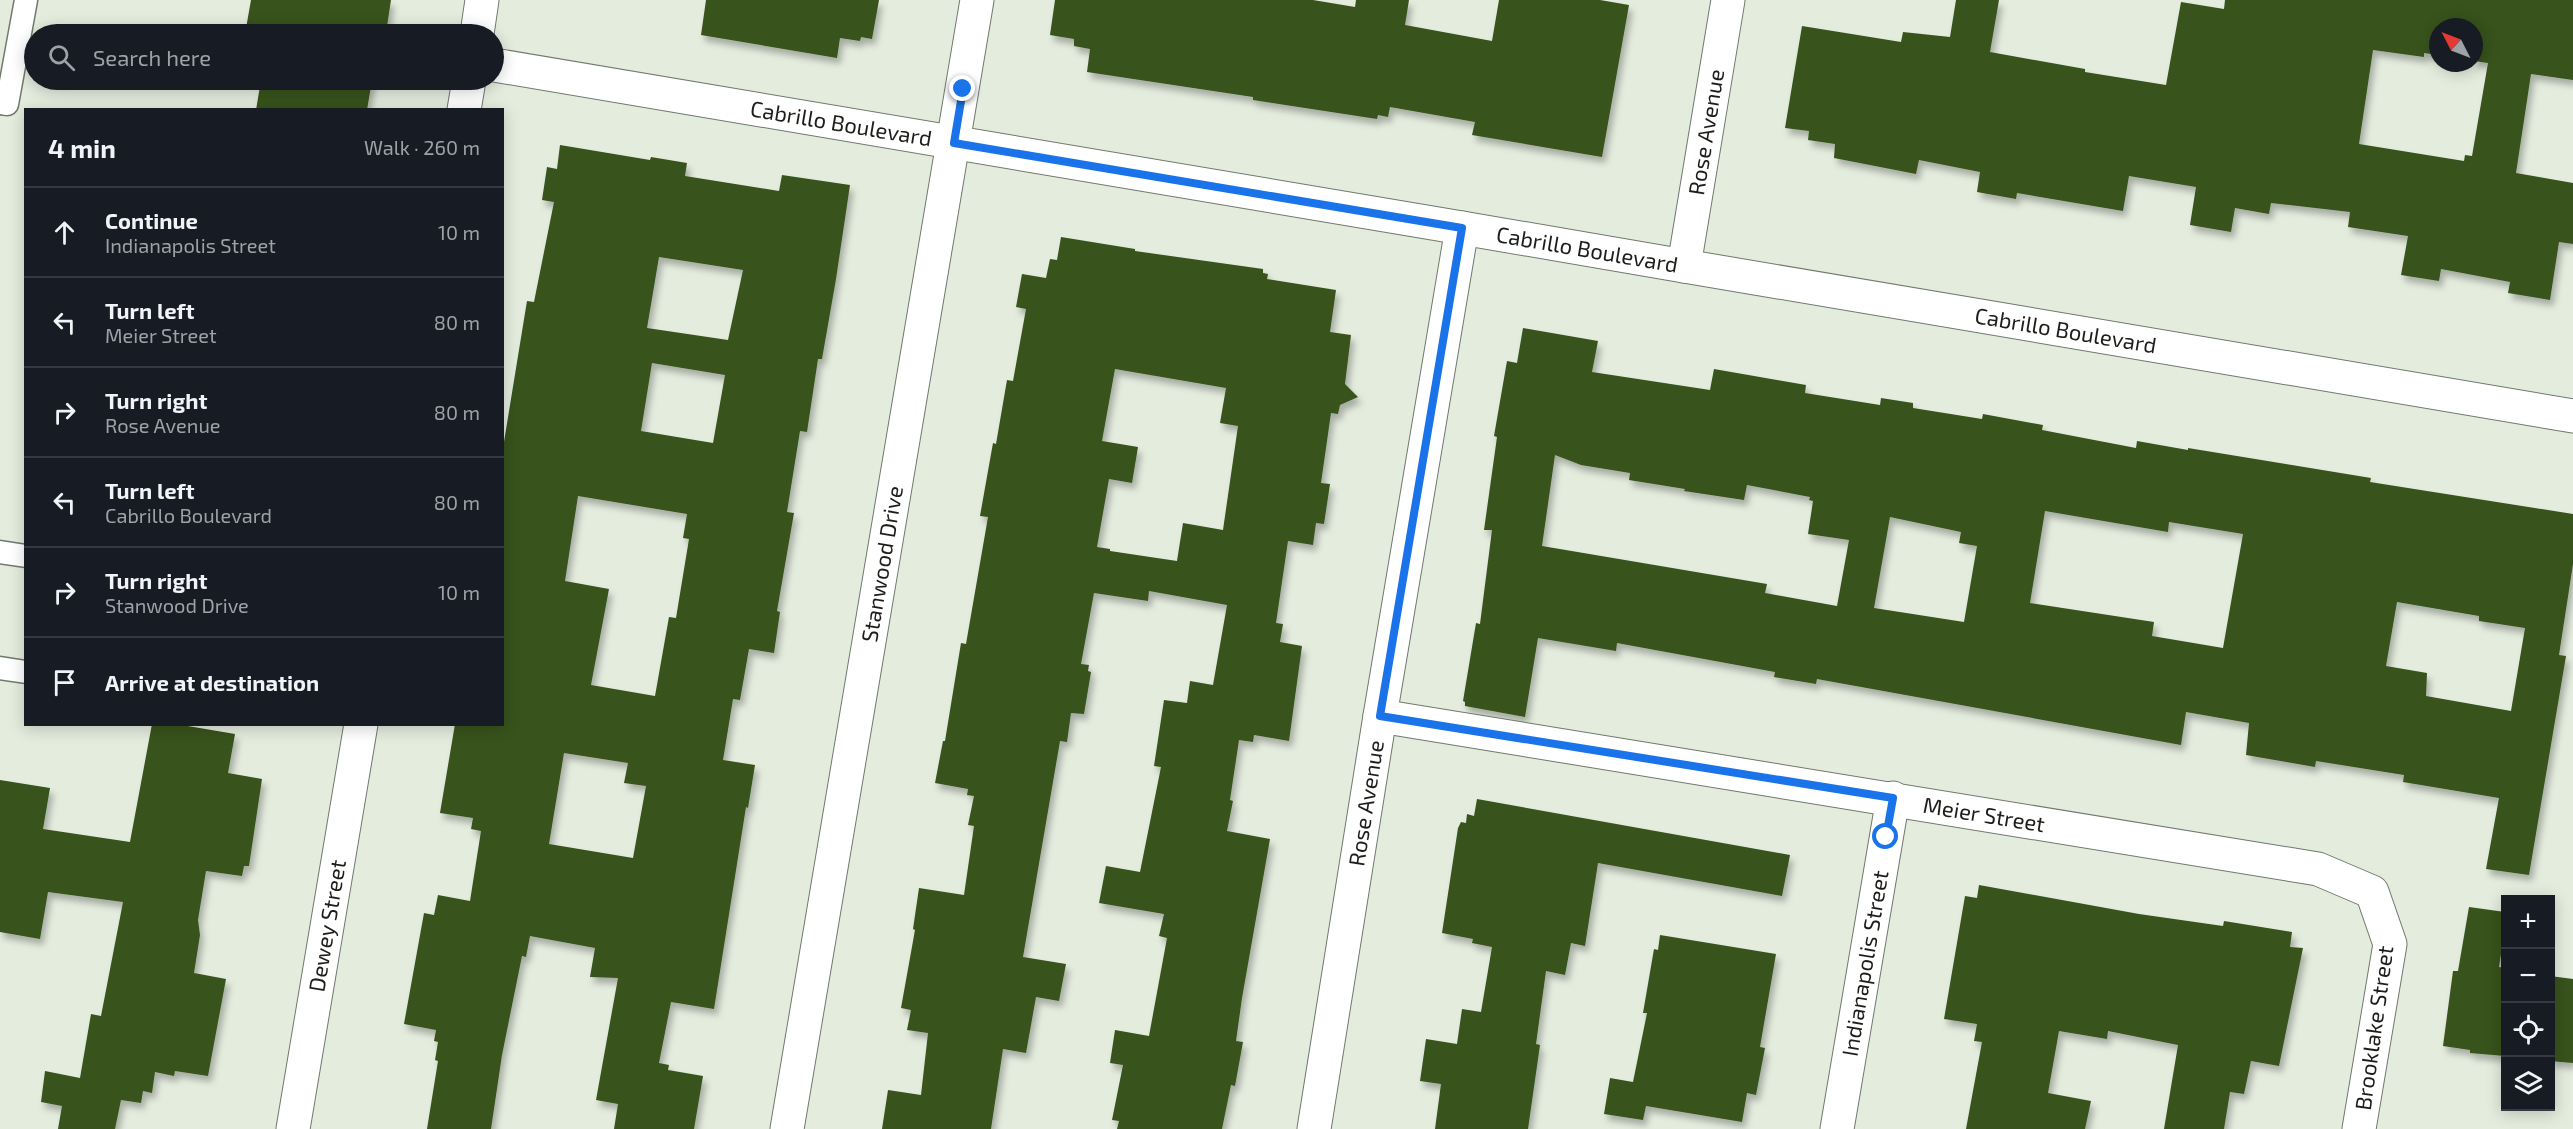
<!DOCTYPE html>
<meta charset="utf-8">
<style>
body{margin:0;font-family:"Exo 2",sans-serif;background:#20242c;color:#f1f3f6}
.controls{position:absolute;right:18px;bottom:18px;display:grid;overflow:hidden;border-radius:0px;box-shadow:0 3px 15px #0003}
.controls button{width:54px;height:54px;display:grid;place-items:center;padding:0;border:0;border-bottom:2px solid #363941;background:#171b24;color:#f1f3f6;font:30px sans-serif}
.compass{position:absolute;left:2429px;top:18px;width:54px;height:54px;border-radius:50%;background:#171b24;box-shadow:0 3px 15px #0003;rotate:312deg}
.stop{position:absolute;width:18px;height:18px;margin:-14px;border:4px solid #1a73e8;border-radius:50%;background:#fff}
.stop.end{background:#1a73e8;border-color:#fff;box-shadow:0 2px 6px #0008}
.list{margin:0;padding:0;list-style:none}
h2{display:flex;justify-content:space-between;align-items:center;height:78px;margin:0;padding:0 24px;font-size:26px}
h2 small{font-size:20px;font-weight:400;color:#9ea1a6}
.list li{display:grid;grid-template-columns:39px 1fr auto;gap:18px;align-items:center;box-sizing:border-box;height:90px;padding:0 24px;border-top:2px solid #363941}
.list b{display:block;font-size:22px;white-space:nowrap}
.list p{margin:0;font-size:20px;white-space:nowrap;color:#9ea1a6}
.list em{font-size:20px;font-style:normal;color:#9ea1a6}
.icon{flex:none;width:33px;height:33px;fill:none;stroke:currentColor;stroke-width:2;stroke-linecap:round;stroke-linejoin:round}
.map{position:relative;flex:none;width:2573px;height:1129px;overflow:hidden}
.search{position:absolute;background:#171b24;box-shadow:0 3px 15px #0003;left:24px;top:24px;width:480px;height:66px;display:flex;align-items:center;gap:15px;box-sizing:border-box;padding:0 21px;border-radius:33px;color:#9ea1a6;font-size:22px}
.panel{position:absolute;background:#171b24;box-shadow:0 3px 15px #0003;left:24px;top:108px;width:480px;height:618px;border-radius:0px}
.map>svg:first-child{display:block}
</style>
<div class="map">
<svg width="2573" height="1129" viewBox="0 0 2573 1129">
<defs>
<filter id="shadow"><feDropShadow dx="3.5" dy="6" stdDeviation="3" flood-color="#0004"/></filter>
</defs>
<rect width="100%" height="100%" fill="#e4ecde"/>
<!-- building -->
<path fill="#37531d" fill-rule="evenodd" filter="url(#shadow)" d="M 251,0 L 391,0 L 386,33 L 245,34 Z
M 706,0 L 879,0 L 872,39 L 861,37 L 860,41 L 840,38 L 837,58 L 701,35 Z
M 1055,0 L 1313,0 L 1355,7 L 1356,0 L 1409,0 L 1405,25 L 1492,41 L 1499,0 L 1600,0 L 1629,5 L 1602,157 L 1472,135 L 1475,122 L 1390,107 L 1388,117 L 1378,115 L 1377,119 L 1253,100 L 1253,97 L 1087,72 L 1090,49 L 1074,46 L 1074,39 L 1050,35 Z
M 1956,0 L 1999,0 L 1990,52 L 2085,69 L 2085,72 L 2166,85 L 2181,2 L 2224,9 L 2225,0 L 2573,0 L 2573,80 L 2531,74 L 2516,173 L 2573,183 L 2573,244 L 2559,242 L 2550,300 L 2508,293 L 2510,282 L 2441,269 L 2439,281 L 2401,275 L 2408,236 L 2348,227 L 2350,212 L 2271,203 L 2269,214 L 2235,208 L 2231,232 L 2190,225 L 2196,187 L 2129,176 L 2123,211 L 2017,193 L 2016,199 L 1977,192 L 1980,172 L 1919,160 L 1916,174 L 1834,158 L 1835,144 L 1808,140 L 1809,131 L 1785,128 L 1802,26 L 1901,42 L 1903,32 L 1950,37 ZM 2438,27 L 2474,27 L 2474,61 L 2488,63 L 2472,156 L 2465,155 L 2464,161 L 2359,144 L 2373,50 L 2424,57 L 2424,53 L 2438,55 Z
M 261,80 L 372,80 L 367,110 L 256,110 Z
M 560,145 L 650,160 L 651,157 L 687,163 L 685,176 L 779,191 L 782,175 L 850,185 L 836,279 L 822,359 L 818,359 L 807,432 L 800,431 L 787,512 L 794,513 L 777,611 L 780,612 L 774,653 L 749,649 L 740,700 L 733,699 L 723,760 L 755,765 L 748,808 L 746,807 L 714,1009 L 671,1002 L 659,1063 L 669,1065 L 668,1070 L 703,1076 L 694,1129 L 614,1129 L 618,1104 L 596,1100 L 618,978 L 590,977 L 595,948 L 530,936 L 526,957 L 522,956 L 502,1055 L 491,1129 L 427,1129 L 438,1061 L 435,1060 L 438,1042 L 434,1041 L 436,1030 L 404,1024 L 424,913 L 434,915 L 438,895 L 470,901 L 481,831 L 471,829 L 473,818 L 440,813 L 455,724 L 502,724 L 502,454 L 527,301 L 534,302 L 554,202 L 542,200 L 547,167 L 557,169 ZM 659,257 L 743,270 L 728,340 L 647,328 ZM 652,363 L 725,375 L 713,443 L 641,431 ZM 578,496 L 687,514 L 683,538 L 689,539 L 676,618 L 669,617 L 655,696 L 591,685 L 609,589 L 565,581 ZM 564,753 L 628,763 L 624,783 L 646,786 L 633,858 L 549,844 Z
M 1061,237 L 1135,249 L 1135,251 L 1263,269 L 1263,273 L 1268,274 L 1267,279 L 1336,290 L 1330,332 L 1351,335 L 1345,384 L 1358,397 L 1340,405 L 1338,414 L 1331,413 L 1321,483 L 1330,484 L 1324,524 L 1316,523 L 1313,545 L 1288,541 L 1276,623 L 1283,624 L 1280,642 L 1302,646 L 1289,741 L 1254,735 L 1253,742 L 1239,740 L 1230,800 L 1233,801 L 1227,831 L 1270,839 L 1242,998 L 1236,1041 L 1243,1042 L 1235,1086 L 1231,1085 L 1222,1129 L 1117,1129 L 1119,1121 L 1112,1120 L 1123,1065 L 1110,1063 L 1115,1030 L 1149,1036 L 1167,938 L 1159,936 L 1164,914 L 1099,903 L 1106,866 L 1140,872 L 1161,767 L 1154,766 L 1164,700 L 1187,703 L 1190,681 L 1213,685 L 1227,605 L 1149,591 L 1148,601 L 1094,593 L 1081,664 L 1089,665 L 1088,671 L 1091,672 L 1084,714 L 1071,713 L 1067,742 L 1060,741 L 1023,957 L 1066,964 L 1059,1001 L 1036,997 L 1026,1053 L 1003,1049 L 991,1129 L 882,1129 L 888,1090 L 921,1095 L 928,1033 L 907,1030 L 911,1010 L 901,1008 L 915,930 L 913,929 L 919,888 L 964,895 L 974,826 L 968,825 L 974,796 L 967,795 L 968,789 L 935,783 L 943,741 L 945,741 L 961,643 L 966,644 L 988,517 L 980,516 L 993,443 L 996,444 L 1007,380 L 1013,381 L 1026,309 L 1016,307 L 1022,274 L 1046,278 L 1050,259 L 1057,260 ZM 1115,369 L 1226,388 L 1220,423 L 1238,426 L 1223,530 L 1183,523 L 1177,561 L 1110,551 L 1110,549 L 1097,547 L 1109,479 L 1132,483 L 1138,447 L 1102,441 Z
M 1523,328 L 1598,341 L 1592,372 L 1710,390 L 1714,369 L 1806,385 L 1805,393 L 1880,405 L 1881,398 L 1913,403 L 1913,408 L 1982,419 L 1983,414 L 2043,425 L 2042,430 L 2136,448 L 2137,441 L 2188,450 L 2188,448 L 2371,478 L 2370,482 L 2573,514 L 2573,564 L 2559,655 L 2566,656 L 2529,875 L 2486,869 L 2499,798 L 2403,782 L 2404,775 L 2316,761 L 2315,767 L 2246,755 L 2249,723 L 2186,712 L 2181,745 L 1817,679 L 1816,684 L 1774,677 L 1775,672 L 1617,643 L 1616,651 L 1538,638 L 1525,717 L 1465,706 L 1465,702 L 1463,701 L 1476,623 L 1480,624 L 1492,530 L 1484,530 L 1497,437 L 1494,436 L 1507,361 L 1517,363 ZM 1555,455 L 1581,465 L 1630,473 L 1629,480 L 1685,489 L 1684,491 L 1744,500 L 1747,485 L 1810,497 L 1809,500 L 1813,501 L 1808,534 L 1849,540 L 1837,606 L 1765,593 L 1767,584 L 1542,546 ZM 2045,511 L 2168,532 L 2169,522 L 2243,534 L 2223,648 L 2152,636 L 2154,622 L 2030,603 ZM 1890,517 L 1961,532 L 1959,543 L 1977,546 L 1964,622 L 1874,608 ZM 2397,602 L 2479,616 L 2479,621 L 2525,628 L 2511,711 L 2426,696 L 2427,673 L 2386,666 Z
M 152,724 L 176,724 L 235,734 L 228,773 L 262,779 L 249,866 L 244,866 L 242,876 L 206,871 L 198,920 L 200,935 L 194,973 L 226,979 L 208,1076 L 175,1071 L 174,1076 L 155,1072 L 152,1093 L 143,1091 L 141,1103 L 121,1100 L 115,1129 L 58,1129 L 62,1106 L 41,1102 L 45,1071 L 80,1078 L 91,1014 L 101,1016 L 123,902 L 48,892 L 40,939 L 0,932 L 0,780 L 50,788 L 43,829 L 130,842 Z
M 1477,799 L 1790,855 L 1782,896 L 1598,863 L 1585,946 L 1571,943 L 1565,975 L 1546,971 L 1536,1044 L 1540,1045 L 1528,1129 L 1435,1129 L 1441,1084 L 1420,1081 L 1426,1039 L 1457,1044 L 1462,1009 L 1481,1012 L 1492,947 L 1472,943 L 1473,939 L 1442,933 L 1458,828 L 1461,822 L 1466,823 L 1467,814 L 1474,816 Z
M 1979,885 L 2139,914 L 2223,926 L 2224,921 L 2292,932 L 2290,947 L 2303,948 L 2279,1066 L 2251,1061 L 2244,1094 L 2230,1092 L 2224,1129 L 2164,1129 L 2178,1045 L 2108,1031 L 2107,1039 L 2059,1031 L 2048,1093 L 2091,1101 L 2085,1129 L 1966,1129 L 1982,1042 L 1974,1041 L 1977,1024 L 1944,1019 L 1965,896 L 1977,898 Z
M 2469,907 L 2505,912 L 2505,929 L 2499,967 L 2505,968 L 2505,1056 L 2470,1053 L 2470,1050 L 2443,1046 L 2453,971 L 2458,971 Z
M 1660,935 L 1776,954 L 1760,1047 L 1765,1048 L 1756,1095 L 1747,1093 L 1742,1122 L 1646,1106 L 1643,1120 L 1604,1114 L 1610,1078 L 1633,1082 L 1647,1013 L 1643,1013 L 1654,949 L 1658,950 Z
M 2550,976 L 2573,979 L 2573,1063 L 2550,1061 Z"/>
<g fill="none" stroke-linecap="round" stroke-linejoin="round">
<defs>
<path id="service" d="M 0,103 L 7,104 L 26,0
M 0,552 L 26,556
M 0,668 L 26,672"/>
<g id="minor">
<path d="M 477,34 L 482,0"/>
<path id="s1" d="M 494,65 L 1462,228"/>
<path d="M 464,110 L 469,80"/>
<path id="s2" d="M 1684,266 L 2573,416"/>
<path id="s3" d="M 1380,716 L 2318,869 L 2372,892 L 2390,944 L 2359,1129"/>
<path id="s4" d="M 293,1129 L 361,724"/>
<path id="s5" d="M 787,1129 L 977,0"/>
<path id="s6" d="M 1837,1129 L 1893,798"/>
</g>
<g id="tertiary">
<path id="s7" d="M 1314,1129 L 1380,716 L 1462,228 L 1684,266 L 1728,0"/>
</g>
</defs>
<!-- service casing -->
<use href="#service" stroke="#71786c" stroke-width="25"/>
<!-- minor casing -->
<use href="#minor" stroke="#71786c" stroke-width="35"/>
<!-- tertiary casing -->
<use href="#tertiary" stroke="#71786c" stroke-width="35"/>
<!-- service -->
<use href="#service" stroke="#fff" stroke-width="22"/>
<!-- minor -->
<use href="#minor" stroke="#fff" stroke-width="33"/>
<!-- tertiary -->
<use href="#tertiary" stroke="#fff" stroke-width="33"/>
</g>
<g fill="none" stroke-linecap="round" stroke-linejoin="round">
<!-- route -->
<path stroke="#1a73e8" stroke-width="8" d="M 963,89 L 954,143 L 1462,228 L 1380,716 L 1893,798 L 1886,837"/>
</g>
<g text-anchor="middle" stroke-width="6" stroke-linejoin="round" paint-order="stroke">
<!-- street labels -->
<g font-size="22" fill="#1c1e1a" stroke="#fff">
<text dy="8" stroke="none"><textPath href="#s1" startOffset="352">Cabrillo Boulevard</textPath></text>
<text dy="8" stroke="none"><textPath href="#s7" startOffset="1274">Rose Avenue</textPath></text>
<text dy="8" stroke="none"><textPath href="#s7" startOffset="1040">Cabrillo Boulevard</textPath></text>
<text dy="8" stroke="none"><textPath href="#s2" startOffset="387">Cabrillo Boulevard</textPath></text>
<text dy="8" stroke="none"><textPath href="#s5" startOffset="573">Stanwood Drive</textPath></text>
<text dy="8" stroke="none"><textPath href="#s7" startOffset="330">Rose Avenue</textPath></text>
<text dy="8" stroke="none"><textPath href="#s3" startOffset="612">Meier Street</textPath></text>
<text dy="8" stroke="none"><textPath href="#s4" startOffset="206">Dewey Street</textPath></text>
<text dy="8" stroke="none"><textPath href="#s6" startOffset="168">Indianapolis Street</textPath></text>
<text transform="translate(2374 1028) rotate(-82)" y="8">Brooklake Street</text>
</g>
</g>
</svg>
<div class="controls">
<button>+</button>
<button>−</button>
<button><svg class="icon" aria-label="locate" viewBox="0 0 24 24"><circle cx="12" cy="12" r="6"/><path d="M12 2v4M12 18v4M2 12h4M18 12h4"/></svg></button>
<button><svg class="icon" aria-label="layers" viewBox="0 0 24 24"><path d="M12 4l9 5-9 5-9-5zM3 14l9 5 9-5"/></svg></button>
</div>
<svg class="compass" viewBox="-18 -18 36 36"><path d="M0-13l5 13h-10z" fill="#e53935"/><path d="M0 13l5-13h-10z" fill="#9ea1a6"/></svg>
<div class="stop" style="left:1886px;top:837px"></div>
<div class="stop end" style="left:963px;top:89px"></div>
<div class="search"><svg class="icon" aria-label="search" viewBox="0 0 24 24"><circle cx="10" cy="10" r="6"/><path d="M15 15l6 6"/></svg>Search here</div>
<section class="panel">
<h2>4 min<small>Walk · 260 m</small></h2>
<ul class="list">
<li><svg class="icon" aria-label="ahead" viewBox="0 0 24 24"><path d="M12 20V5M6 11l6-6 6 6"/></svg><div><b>Continue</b><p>Indianapolis Street</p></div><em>10 m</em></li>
<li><svg class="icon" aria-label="left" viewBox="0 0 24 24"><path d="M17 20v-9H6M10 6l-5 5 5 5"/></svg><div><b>Turn left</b><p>Meier Street</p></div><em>80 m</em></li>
<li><svg class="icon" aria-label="right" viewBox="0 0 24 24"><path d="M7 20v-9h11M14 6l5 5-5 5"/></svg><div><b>Turn right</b><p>Rose Avenue</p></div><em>80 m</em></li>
<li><svg class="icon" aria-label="left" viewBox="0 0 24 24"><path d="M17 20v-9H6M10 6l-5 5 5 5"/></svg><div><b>Turn left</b><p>Cabrillo Boulevard</p></div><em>80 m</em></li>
<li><svg class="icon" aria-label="right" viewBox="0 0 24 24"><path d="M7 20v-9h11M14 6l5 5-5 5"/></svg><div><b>Turn right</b><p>Stanwood Drive</p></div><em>10 m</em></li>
<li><svg class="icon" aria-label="arrive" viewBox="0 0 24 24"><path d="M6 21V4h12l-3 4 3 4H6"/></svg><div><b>Arrive at destination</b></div></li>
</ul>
</section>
</div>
